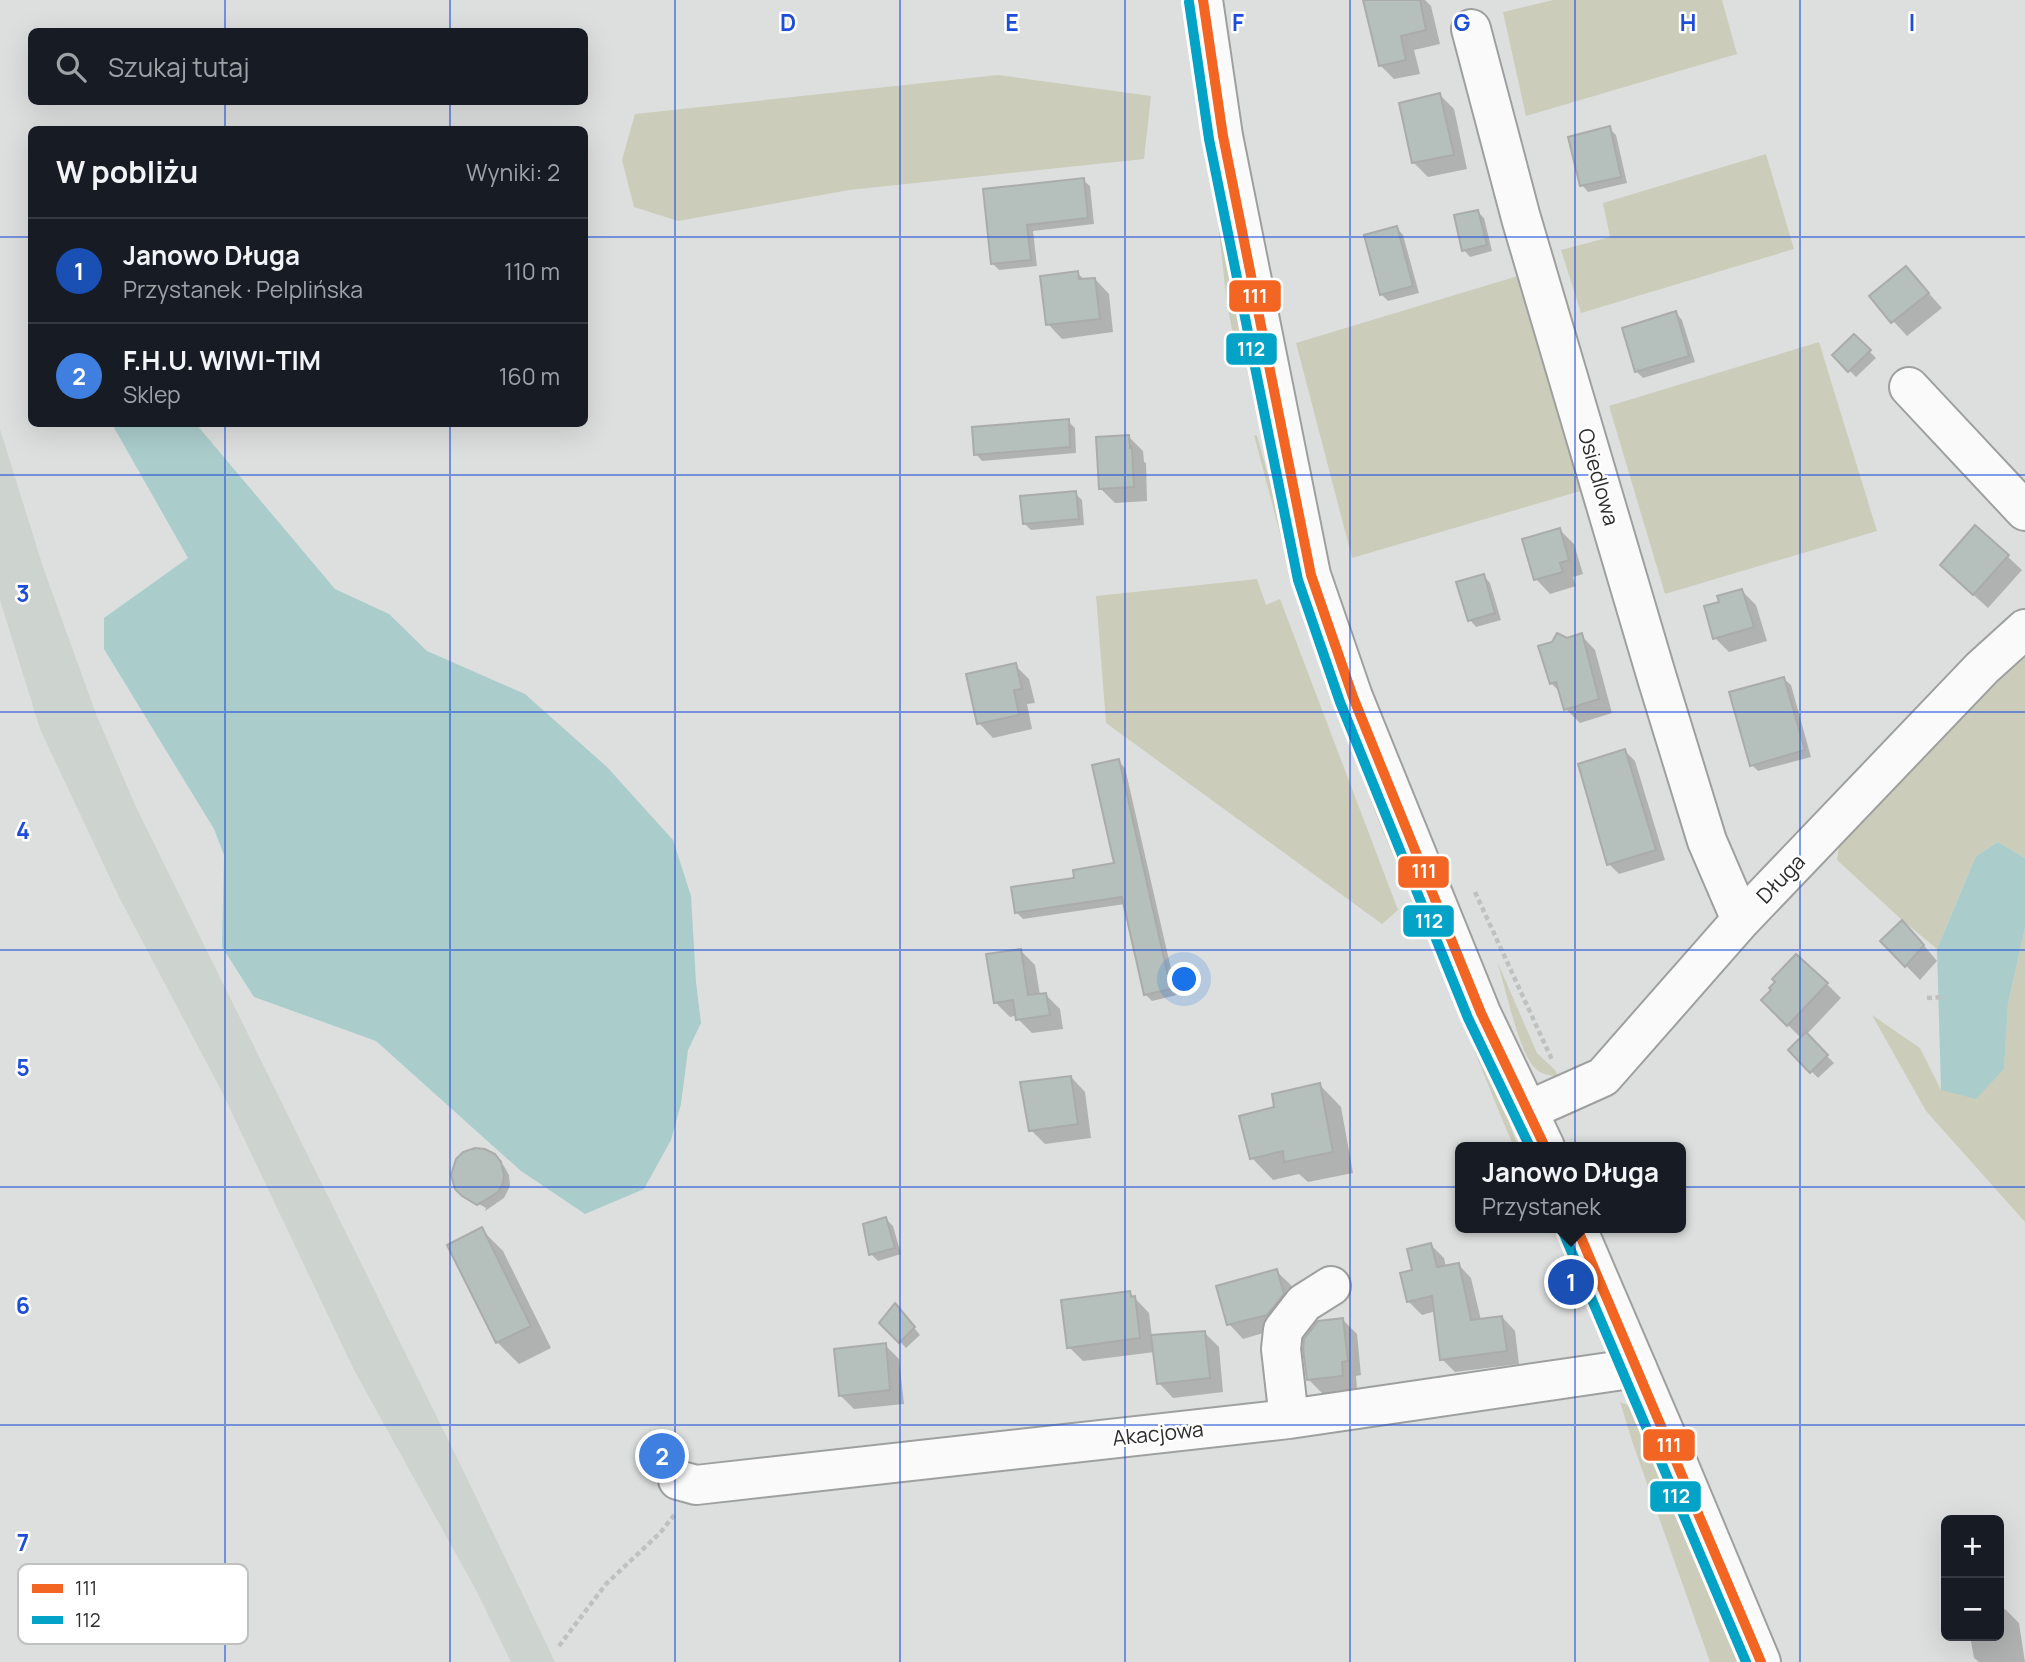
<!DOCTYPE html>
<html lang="pl">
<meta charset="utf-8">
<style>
body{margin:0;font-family:Manrope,sans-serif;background:#242831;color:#f1f3f6}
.controls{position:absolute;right:21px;bottom:21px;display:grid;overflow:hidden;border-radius:10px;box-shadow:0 7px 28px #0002}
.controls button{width:63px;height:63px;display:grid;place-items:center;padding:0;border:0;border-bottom:2px solid #363941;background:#171b24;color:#f1f3f6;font:35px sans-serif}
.you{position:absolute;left:1185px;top:980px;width:24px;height:24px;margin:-18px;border:5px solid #fff;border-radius:50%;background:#1a73e8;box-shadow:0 0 0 10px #1a73e833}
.badge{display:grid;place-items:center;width:46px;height:46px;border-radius:50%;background:#0b8043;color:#fff;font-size:23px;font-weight:700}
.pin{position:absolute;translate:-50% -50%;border:4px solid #fff;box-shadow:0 2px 7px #0006}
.popup{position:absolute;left:1455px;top:1142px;width:231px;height:91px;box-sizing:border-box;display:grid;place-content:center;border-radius:10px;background:#171b24;filter:drop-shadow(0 2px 5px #0005);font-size:23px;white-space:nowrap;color:#9ea1a6}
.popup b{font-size:26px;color:#f1f3f6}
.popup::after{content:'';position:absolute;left:50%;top:100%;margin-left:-14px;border:14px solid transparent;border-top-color:#171b24}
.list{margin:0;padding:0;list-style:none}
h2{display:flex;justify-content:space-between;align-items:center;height:91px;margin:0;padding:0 28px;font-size:30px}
h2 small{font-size:23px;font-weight:400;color:#9ea1a6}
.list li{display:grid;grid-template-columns:46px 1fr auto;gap:21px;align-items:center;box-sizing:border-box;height:105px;padding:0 28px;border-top:2px solid #363941}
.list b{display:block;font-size:26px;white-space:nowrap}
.list p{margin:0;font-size:23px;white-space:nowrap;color:#9ea1a6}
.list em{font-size:23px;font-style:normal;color:#9ea1a6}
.icon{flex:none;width:38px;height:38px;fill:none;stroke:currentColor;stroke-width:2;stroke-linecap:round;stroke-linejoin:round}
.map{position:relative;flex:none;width:2025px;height:1662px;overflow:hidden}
.search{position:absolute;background:#171b24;box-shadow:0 7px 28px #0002;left:28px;top:28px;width:560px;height:77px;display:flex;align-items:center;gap:18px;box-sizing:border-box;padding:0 24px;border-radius:10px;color:#9ea1a6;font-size:26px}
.panel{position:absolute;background:#171b24;box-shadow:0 7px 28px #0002;left:28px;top:126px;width:560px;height:301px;border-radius:10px}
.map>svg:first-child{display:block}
</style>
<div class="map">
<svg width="2025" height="1662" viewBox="0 0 2025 1662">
<rect width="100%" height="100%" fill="#dddfde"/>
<!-- built -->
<path fill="#cdd3ce" d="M 0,429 L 43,567 L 96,714 L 136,807 L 464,1472 L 555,1662 L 511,1662 L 476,1590 L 354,1370 L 220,1088 L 119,897 L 40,729 L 0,600 Z"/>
<!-- green -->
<path fill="#cbcdba" d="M 1553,0 L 1722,0 L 1737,54 L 1526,116 L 1503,12 Z
M 998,75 L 1151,96 L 1144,159 L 849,190 L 678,221 L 634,207 L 622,160 L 635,114 Z
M 1766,154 L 1794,249 L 1581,313 L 1561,250 L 1610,237 L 1603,203 Z
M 1215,196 L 1244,358 L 1239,365 L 1227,304 Z
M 1521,275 L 1584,490 L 1352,558 L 1296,343 Z
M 1819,342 L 1877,531 L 1665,594 L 1609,406 Z
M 1254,435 L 1257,436 L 1286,537 L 1282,541 Z
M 1257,579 L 1266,605 L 1280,599 L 1398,910 L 1382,924 L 1106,723 L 1096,596 Z
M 1301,603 L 1362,755 L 1413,903 L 1379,822 L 1344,730 Z
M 2025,647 L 2025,858 L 1998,842 L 1976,856 L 1937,949 L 1902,920 L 1837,860 L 1840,838 Z
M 2025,928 L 2025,1222 L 1926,1111 L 1872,1015 L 1920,1048 L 1941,1090 L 2004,1069 L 2008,1004 Z
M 1429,938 L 1440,945 L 1479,1036 L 1518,1147 L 1514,1147 L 1502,1119 Z
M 1497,961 L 1537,1053 L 1555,1070 L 1558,1076 C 1549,1076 1540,1074 1533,1066 C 1518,1048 1505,986 1497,961 Z
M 1620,1402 L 1638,1409 L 1741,1662 L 1710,1662 L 1633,1444 Z"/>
<!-- water -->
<path fill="#aacdcc" d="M 112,424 L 196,424 L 335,589 L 389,614 L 427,651 L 525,694 L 607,767 L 673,840 L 691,896 L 696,982 L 701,1023 L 688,1050 L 681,1104 L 671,1140 L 644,1189 L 585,1214 L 521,1171 L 376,1041 L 254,997 L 222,947 L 224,855 L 214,829 L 104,649 L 104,618 L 188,558 Z
M 1998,842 L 2025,858 L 2025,928 L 2008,1004 L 2004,1069 L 1976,1099 L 1941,1090 L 1937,949 L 1976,856 Z"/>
<!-- shadow -->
<path fill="#0003" d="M 1382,0 L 1425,0 L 1431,6 L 1440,44 L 1414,50 L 1420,74 L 1394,79 L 1380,65 Z
M 1440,95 L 1454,109 L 1467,169 L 1428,177 L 1414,163 Z
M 1609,128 L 1616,135 L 1627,183 L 1588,192 L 1582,185 Z
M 1083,180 L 1090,186 L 1094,224 L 1033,231 L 1037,266 L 999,270 L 992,263 L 984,190 Z
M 1478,212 L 1484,218 L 1492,251 L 1470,257 L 1464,250 Z
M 1397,228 L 1403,235 L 1419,293 L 1388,301 L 1381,294 Z
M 1906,268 L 1942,308 L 1907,336 L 1871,297 Z
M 1077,273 L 1085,280 L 1095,279 L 1109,294 L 1113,332 L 1062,339 L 1048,324 Z
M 1676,313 L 1682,320 L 1695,362 L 1643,378 L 1636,371 Z
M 1854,336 L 1876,358 L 1856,377 L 1834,355 Z
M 1068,421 L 1075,428 L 1076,453 L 982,461 L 976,454 Z
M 1129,437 L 1143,451 L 1144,462 L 1146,463 L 1147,501 L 1115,503 L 1100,488 Z
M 1075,493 L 1082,500 L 1084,525 L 1031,530 L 1024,523 Z
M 1560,530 L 1574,544 L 1583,574 L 1573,577 L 1576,586 L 1550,594 L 1536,579 Z
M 2007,556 L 2022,570 L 1988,608 L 1956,579 Z
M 1484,576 L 1490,583 L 1501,620 L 1476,627 L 1470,620 Z
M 1742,591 L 1756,605 L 1767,641 L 1729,652 L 1715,638 L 1721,603 Z
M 1581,635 L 1595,650 L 1612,713 L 1580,723 L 1566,709 L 1560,692 L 1551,683 L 1567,640 Z
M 1015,665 L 1029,679 L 1035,703 L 1027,704 L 1032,729 L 993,738 L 979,723 Z
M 1784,679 L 1791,685 L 1811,757 L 1758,771 L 1752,765 Z
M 1625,751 L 1635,761 L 1665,860 L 1619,874 L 1609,864 Z
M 1118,761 L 1125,768 L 1177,995 L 1152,1001 L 1145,994 L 1125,904 L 1023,919 L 1017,913 L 1076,879 L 1116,864 Z
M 1916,936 L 1937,961 L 1920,980 L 1882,941 Z
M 1020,950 L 1035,965 L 1040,995 L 1046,995 L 1060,1009 L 1063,1029 L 1032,1033 L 1018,1019 L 1018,1015 L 1010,1017 L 995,1002 Z
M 1827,984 L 1841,998 L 1806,1035 L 1834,1063 L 1818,1078 L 1791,1050 L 1802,1039 L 1763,1000 Z
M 1071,1077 L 1085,1092 L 1091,1138 L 1045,1144 L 1031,1130 Z
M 1320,1085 L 1341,1107 L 1353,1173 L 1308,1182 L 1299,1174 L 1273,1180 L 1252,1158 L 1276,1109 Z
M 491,1153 L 504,1166 L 509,1175 L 510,1186 L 504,1198 L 485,1211 L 486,1208 L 463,1195 Z
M 886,1219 L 893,1226 L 901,1254 L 878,1261 L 871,1254 Z
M 482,1230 L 503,1251 L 551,1348 L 519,1364 L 497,1342 Z
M 1431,1245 L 1444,1258 L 1446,1267 L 1458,1264 L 1471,1278 L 1481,1320 L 1502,1317 L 1515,1331 L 1519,1364 L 1455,1372 L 1442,1359 L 1436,1311 L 1422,1315 L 1408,1301 L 1415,1271 Z
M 1276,1271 L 1291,1285 L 1297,1308 L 1281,1328 L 1243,1339 L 1229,1324 Z
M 1129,1292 L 1149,1313 L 1152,1337 L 1204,1332 L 1219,1347 L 1223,1392 L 1173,1398 L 1159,1383 L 1155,1352 L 1083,1361 L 1069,1347 Z
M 901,1312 L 920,1335 L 906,1348 L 882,1323 Z
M 1343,1320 L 1357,1334 L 1361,1375 L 1356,1376 L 1357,1390 L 1323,1394 L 1308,1379 Z
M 885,1345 L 899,1359 L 904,1404 L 854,1409 L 840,1395 Z
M 2005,1609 L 2019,1623 L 2025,1662 L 1979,1662 L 1974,1658 L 1970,1636 L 1999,1636 L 1999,1610 Z"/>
<!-- building -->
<path fill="#b5bfbb" stroke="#aaacab" stroke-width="2" d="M 1363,0 L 1420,0 L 1426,30 L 1401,36 L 1406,60 L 1379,66 Z
M 1440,93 L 1454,155 L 1412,163 L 1399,103 Z
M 1610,126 L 1621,177 L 1580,186 L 1568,137 Z
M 1084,178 L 1088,218 L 1027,225 L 1031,260 L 991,264 L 983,189 Z
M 1478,210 L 1487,245 L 1462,251 L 1454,215 Z
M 1397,226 L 1413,286 L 1380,295 L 1364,235 Z
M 1906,266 L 1929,293 L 1891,323 L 1869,296 Z
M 1078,271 L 1079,279 L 1095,278 L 1100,319 L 1046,325 L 1040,276 Z
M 1676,311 L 1689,356 L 1635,372 L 1622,328 Z
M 1854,334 L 1871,350 L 1848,372 L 1832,355 Z
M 1069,419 L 1070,447 L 974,455 L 972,427 Z
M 1129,435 L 1130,448 L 1132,447 L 1134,487 L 1099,489 L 1096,437 Z
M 1076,491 L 1079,519 L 1023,524 L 1020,496 Z
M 1975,525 L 2009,555 L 1973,595 L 1940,565 Z
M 1560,528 L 1569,560 L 1560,563 L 1563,572 L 1534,580 L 1522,539 Z
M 1484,574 L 1495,613 L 1468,621 L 1456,582 Z
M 1742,589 L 1754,627 L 1713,639 L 1704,606 L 1719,602 L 1717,596 Z
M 1557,633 L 1567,638 L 1582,633 L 1599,699 L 1564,710 L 1556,682 L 1550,684 L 1538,646 L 1552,642 Z
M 1016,663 L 1022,689 L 1014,690 L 1019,715 L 977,724 L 966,674 Z
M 1784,677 L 1805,750 L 1750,766 L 1729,692 Z
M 1625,749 L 1656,850 L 1607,865 L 1578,764 Z
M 1119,759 L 1171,989 L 1144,995 L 1122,897 L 1015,913 L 1011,887 L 1074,878 L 1073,870 L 1114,863 L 1092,765 Z
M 1902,920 L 1924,945 L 1905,967 L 1880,941 Z
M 1021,949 L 1028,995 L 1046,993 L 1050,1015 L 1016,1020 L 1013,1000 L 994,1003 L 986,954 Z
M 1796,954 L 1828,983 L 1787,1026 L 1761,1000 L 1771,990 L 1769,988 L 1775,982 L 1772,979 Z
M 1806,1032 L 1828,1055 L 1810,1073 L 1788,1050 Z
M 1071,1076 L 1078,1124 L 1029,1131 L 1020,1082 Z
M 1320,1083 L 1333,1152 L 1284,1162 L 1283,1151 L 1250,1159 L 1239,1116 L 1274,1107 L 1272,1094 Z
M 475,1148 L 485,1149 L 495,1154 L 501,1162 L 504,1175 L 503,1183 L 498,1192 L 477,1205 L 462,1196 L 455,1189 L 451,1175 L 456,1159 L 463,1152 Z
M 886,1217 L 895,1248 L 869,1255 L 863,1224 Z
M 482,1227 L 531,1326 L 496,1343 L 447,1245 Z
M 1431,1243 L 1437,1267 L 1459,1263 L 1471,1320 L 1502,1316 L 1507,1351 L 1440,1360 L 1432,1296 L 1407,1302 L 1400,1273 L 1412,1270 L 1407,1249 Z
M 1277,1269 L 1284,1294 L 1267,1315 L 1227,1325 L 1216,1286 Z
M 1130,1291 L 1131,1297 L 1135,1296 L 1140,1338 L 1067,1348 L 1061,1300 Z
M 895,1303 L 915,1327 L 899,1343 L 879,1323 Z
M 1343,1318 L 1348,1361 L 1342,1362 L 1343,1376 L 1307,1380 L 1303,1349 L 1304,1339 L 1318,1321 Z
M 1205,1331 L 1210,1378 L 1157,1384 L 1151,1335 Z
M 886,1343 L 890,1390 L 839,1396 L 834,1349 Z"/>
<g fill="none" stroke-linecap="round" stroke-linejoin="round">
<defs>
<path id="minor" d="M 1471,29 L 1521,218 L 1657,678 L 1707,841 L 1741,920
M 1909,387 L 2025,511
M 1527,1111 L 1603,1077 L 1741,920 L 1982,668 L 2025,629
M 1289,1419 L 1281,1349 L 1283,1330 L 1304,1303 L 1331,1286
M 678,1480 L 696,1485 L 1289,1419 L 1637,1368"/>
<path id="major" d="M 1203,0 L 1223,136 L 1311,575 L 1353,697 L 1481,1013 L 1545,1147
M 1577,1228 L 1677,1461 L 1761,1662"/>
</defs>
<!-- minor casing -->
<use href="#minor" stroke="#9ea09f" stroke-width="42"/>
<!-- major casing -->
<use href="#major" stroke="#9ea09f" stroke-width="42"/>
<!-- path -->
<path stroke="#bfc0c0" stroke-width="4.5" stroke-dasharray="5 3.5" stroke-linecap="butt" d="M 1475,892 L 1553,1062
M 1927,998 L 1945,997
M 559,1646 L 606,1584 L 660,1533 L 675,1514"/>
<!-- minor -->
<use href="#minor" stroke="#fafafa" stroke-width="38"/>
<!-- major -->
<use href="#major" stroke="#fafafa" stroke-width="38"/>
<defs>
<path id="bus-1" d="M 1203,0 L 1223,136 L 1311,575 L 1353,697 L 1481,1013 L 1545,1147
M 1577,1228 L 1761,1662"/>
<path id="bus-2" d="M 1189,2 L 1209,139 L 1298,580 L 1340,702 L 1468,1018 L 1530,1147
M 1564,1234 L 1746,1662"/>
</defs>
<!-- bus-1 casing -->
<use href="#bus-1" stroke="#fff" stroke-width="16"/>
<!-- bus-2 casing -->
<use href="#bus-2" stroke="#fff" stroke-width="16"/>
<!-- bus-1 -->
<use href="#bus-1" stroke="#f26522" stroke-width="10"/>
<!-- bus-2 -->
<use href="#bus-2" stroke="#02a3c6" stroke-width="10"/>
</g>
<!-- grid -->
<path fill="none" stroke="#1d4ed8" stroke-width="2" stroke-opacity="0.55" d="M 225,0 L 225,32M 450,0 L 450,32M 675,0 L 675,1662M 900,0 L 900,1662M 1125,0 L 1125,1662M 1350,0 L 1350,1662M 1575,0 L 1575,1662M 1800,0 L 1800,1662M 225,102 L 225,130M 450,102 L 450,130M 0,237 L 32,237M 584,237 L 2025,237M 225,424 L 225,1662M 450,424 L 450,1662M 0,475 L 2025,475M 0,712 L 2025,712M 0,950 L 2025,950M 0,1187 L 2025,1187M 0,1425 L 2025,1425"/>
<g text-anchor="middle" stroke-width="5" stroke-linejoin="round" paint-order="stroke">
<!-- street labels -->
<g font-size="21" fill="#2c2d2c" stroke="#fff">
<text transform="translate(1598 477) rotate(74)" y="7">Osiedlowa</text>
<text transform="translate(1781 879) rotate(-46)" y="7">Długa</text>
<text transform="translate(1158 1434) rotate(-6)" y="7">Akacjowa</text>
</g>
</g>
<!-- legend -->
<rect x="18" y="1564" width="230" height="80" rx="10" fill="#fff" stroke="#c0c0c0" stroke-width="2"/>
<rect x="32" y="1584" width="31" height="9" fill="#f26522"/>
<rect x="32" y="1616" width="31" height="8" fill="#02a3c6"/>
<g font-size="19" fill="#2c2d2c">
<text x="75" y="1595">111</text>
<text x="75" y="1627">112</text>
</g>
<g font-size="23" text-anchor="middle" font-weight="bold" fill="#1d4ed8" stroke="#fff" stroke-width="5" stroke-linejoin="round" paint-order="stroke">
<text x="788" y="31">D</text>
<text x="1012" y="31">E</text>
<text x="1238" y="31">F</text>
<text x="1462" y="31">G</text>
<text x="1688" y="31">H</text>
<text x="1912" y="31">I</text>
<text x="23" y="602">3</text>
<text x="23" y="839">4</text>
<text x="23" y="1076">5</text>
<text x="23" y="1314">6</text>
<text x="23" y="1551">7</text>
</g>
<g stroke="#fff" stroke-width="2.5">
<rect x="1228" y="279" width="54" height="34" rx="7" fill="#f26522"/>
<rect x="1225" y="332" width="53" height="34" rx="7" fill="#02a3c6"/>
<rect x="1397" y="855" width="53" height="34" rx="7" fill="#f26522"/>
<rect x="1402" y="904" width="53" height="34" rx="7" fill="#02a3c6"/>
<rect x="1642" y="1428" width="54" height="34" rx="7" fill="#f26522"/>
<rect x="1649" y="1480" width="53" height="33" rx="7" fill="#02a3c6"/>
</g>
<g font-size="19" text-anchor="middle" font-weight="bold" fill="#fff">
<text x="1255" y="303">111</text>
<text x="1251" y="356">112</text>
<text x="1424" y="878">111</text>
<text x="1429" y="928">112</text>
<text x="1669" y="1452">111</text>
<text x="1676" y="1503">112</text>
</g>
</svg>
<div class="controls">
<button>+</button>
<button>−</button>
</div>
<div class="you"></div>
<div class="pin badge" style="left:1571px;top:1282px;background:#1a4fb4">1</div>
<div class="popup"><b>Janowo Długa</b>Przystanek</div>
<div class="pin badge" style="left:662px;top:1456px;background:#3f7fe0">2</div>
<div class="search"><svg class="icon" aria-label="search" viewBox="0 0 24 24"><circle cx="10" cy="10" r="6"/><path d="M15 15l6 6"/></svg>Szukaj tutaj</div>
<section class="panel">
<h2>W pobliżu<small>Wyniki: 2</small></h2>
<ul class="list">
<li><span class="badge" style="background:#1a4fb4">1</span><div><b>Janowo Długa</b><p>Przystanek · Pelplińska</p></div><em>110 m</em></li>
<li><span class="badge" style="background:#3f7fe0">2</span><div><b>F.H.U. WIWI-TIM</b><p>Sklep</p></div><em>160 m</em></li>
</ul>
</section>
</div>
